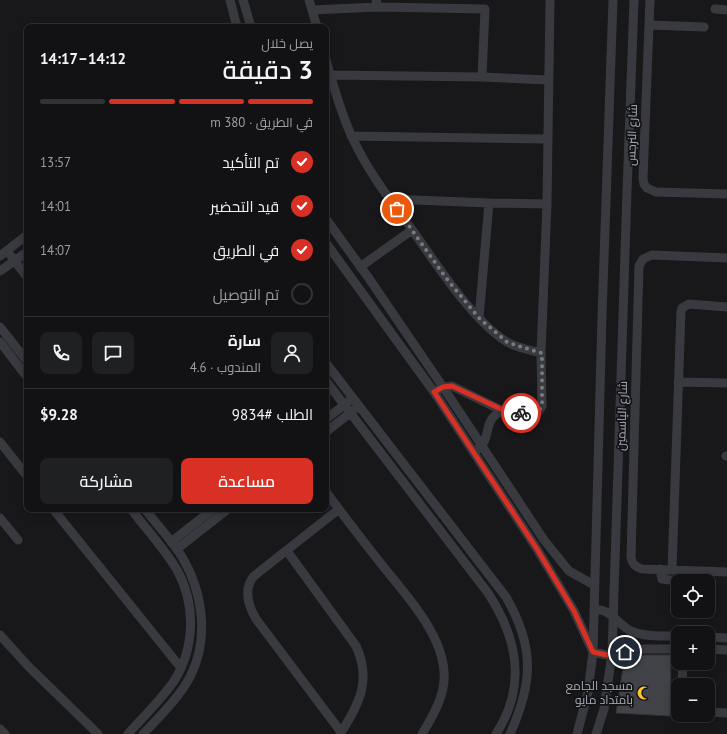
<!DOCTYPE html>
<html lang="ar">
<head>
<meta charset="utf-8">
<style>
	:root { --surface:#121214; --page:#1f2022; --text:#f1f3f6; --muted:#9c9ea0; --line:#313234; --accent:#d93025 }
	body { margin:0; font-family:"PT Sans",Cairo,sans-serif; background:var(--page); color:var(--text); direction:rtl; height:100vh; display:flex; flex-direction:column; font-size:15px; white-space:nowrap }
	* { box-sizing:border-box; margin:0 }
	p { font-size:13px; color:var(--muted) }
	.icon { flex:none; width:22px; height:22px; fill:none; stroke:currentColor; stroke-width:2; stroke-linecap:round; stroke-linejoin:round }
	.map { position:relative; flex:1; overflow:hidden; direction:ltr }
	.panel { position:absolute; left:24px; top:24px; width:305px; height:488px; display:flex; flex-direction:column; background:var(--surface); border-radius:8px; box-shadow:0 2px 10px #0003,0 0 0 1px var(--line); direction:rtl }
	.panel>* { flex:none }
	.controls { position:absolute; left:671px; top:574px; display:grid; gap:8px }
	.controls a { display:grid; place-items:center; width:44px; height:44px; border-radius:8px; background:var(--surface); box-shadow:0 2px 10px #0003,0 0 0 1px var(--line); font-size:20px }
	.pin { position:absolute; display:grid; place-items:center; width:34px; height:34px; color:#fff; margin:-17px; border:2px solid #fff; border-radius:50%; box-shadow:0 1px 4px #0007 }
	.courier { position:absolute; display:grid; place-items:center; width:40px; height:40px; margin:-20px; border:3px solid #d93025; border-radius:50%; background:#fff; color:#222; box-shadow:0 1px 5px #0007 }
	.summary em { font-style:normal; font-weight:600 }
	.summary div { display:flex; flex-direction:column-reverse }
	.summary { display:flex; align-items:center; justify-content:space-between; height:68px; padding:0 16px }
	h1 { font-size:26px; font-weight:600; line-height:30px }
	.bar { display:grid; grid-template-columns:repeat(4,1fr); gap:6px 4px; align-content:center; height:48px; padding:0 16px }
	.bar i { height:5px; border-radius:3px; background:var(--line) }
	.bar .selected { background:var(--accent) }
	.bar p { grid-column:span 4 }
	.line { display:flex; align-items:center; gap:10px; padding:0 16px; border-top:1px solid var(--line) }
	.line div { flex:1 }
	.round { display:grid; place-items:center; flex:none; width:42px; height:42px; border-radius:8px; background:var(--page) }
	ol { padding:0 16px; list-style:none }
	li { display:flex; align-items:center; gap:12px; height:44px }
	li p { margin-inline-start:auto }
	li .icon { padding:4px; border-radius:50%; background:var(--accent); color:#fff; stroke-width:4 }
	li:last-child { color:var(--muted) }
	li i { width:22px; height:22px; border:2px solid var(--line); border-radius:50% }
	.button { display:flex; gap:8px; margin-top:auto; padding:8px 16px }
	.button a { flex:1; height:46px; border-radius:8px; background:var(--accent); color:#fff; font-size:16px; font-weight:600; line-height:46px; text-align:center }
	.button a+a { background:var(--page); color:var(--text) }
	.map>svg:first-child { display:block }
	.building { fill:#424348; stroke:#323237 }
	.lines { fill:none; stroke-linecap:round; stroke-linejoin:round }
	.minor { stroke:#393a40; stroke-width:9 }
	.done { stroke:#767a84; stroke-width:4; stroke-dasharray:0 7.2 }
	.route { stroke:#d93025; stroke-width:5 }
	.labels { text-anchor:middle; stroke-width:3.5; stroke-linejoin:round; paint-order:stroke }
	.street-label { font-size:12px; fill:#a9aebc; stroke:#131316 }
	.poi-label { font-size:12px; fill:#a9aebc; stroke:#131316; text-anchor:end }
</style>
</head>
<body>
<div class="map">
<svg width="727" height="734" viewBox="0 0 727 734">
	<rect width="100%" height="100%" fill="#18181b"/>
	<path class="building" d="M644,655H671L670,716L616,713L623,668L635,657Z"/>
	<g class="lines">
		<path class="minor" d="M230,0L237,27
			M243,0L251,27
			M309,0L317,27
			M650,0L643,178L644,184L647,188L656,192L727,194
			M378,7L485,9L482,77
			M715,9L727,10
			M312,10L378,7L376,0
			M650,25L704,27
			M326,60C333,85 341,113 352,137C368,172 391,201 413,231C437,265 472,320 507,342C517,348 530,350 541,353
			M330,75L482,77L548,80
			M351,136L547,139
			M389,199L489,203L479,318
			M489,203L547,204
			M326,219L368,277L443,387L544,540L569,571L594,585
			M326,243L434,392L537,549L574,611L593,652L607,655L644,649H678
			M0,256L27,235
			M11,256L27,277
			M727,258L652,255L643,259L639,266L631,557C632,564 635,567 642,569L727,572
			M360,267L412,230
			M0,271L27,252
			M0,327L27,361
			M0,342L27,377
			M326,363L506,597C535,647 533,683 510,734
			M326,381L488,593C518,639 527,686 496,734
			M678,382L727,383
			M434,392L443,387L452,386L503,411L534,414L539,411L542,406L541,353L547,204L550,0
			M326,419L349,401
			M326,432L355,409
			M0,442L27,476
			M478,449C493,438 481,419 503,411
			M726,456H727
			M326,492C344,516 363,541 382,565C405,594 442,633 444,672C446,694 433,716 422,734
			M53,509L181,668
			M339,509L254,576C243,589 248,605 256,619L341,732
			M0,518L18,540
			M171,542L213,509
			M177,549L228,509
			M287,551L356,646C372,680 359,705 340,734
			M660,569L662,579L678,581
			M672,570L681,311L682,308L689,304L727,307
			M699,581L701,578V571
			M594,610C611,608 617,624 631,631C645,637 663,636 678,636
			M0,635L29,667L98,734
			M708,637L727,638
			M708,649L727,650
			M682,685L683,663
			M708,712L727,713
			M0,729L5,734
			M128,734C143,717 161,700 174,681C195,648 196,604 177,570C164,548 146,529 131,509
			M143,734C160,716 180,697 191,675C209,638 203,592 182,557C172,540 157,525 145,509
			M577,734L588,692L593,652L602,316L613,0
			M596,734L604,709L612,654L627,192L634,0"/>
	</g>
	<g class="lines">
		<path class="done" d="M397,209L446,278L479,318L507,342L518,346L542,353V406C537,416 530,414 521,413"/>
		<path class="route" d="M521,413L503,410L452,386L443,387L434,392L537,549L574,611L593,652L607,655L625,652"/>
	</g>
	<defs>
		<g id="mosque-bare" transform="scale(1.08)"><path d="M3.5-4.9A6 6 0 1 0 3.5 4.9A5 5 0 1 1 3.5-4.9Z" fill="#ffc42c" stroke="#131316" stroke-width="2.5" paint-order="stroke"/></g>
	</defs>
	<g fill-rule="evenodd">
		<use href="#mosque-bare" x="644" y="693"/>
	</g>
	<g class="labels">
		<g class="street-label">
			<text transform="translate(632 135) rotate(-88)" y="4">شارع النرجس</text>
			<text transform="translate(622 416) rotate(-88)" y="4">شارع الياسمين</text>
		</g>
		<g class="poi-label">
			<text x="633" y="690">مسجد الجامع<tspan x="633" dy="14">بامتداد مايو</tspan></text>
		</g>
	</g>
</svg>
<div class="controls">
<a><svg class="icon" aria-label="locate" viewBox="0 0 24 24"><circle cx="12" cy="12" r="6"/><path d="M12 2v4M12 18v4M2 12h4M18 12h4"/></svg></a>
<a>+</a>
<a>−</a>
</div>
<div class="pin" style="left:397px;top:209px;background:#ea580c"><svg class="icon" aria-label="bag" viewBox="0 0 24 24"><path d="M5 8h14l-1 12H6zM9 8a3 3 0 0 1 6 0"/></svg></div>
<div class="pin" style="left:625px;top:652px;background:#1f2937"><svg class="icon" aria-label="home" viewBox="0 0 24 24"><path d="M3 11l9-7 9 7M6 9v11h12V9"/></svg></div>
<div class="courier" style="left:521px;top:413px"><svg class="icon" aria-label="bike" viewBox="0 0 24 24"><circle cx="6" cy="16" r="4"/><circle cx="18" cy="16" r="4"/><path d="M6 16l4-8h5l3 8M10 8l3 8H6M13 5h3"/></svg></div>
<section class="panel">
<div class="summary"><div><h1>3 دقيقة</h1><p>يصل خلال</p></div><em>14:12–14:17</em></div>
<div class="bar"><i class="selected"></i><i class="selected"></i><i class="selected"></i><i></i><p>في الطريق · 380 m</p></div>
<ol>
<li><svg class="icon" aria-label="check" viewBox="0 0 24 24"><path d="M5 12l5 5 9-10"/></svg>تم التأكيد<p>13:57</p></li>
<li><svg class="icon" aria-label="check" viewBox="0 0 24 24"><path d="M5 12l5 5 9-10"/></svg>قيد التحضير<p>14:01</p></li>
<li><svg class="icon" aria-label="check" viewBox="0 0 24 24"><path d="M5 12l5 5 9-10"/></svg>في الطريق<p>14:07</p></li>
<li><i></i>تم التوصيل</li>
</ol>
<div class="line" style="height:72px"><a class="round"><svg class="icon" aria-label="person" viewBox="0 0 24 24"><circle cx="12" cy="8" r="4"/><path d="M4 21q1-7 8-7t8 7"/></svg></a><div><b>سارة</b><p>المندوب · 4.6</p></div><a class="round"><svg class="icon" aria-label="chat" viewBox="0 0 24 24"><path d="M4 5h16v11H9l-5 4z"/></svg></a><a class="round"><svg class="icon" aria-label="phone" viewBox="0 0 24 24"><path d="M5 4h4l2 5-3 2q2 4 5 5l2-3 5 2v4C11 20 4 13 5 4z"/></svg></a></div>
<div class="line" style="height:52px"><div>الطلب #9834</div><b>$9.28</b></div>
<div class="button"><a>مساعدة</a><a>مشاركة</a></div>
</section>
</div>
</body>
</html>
